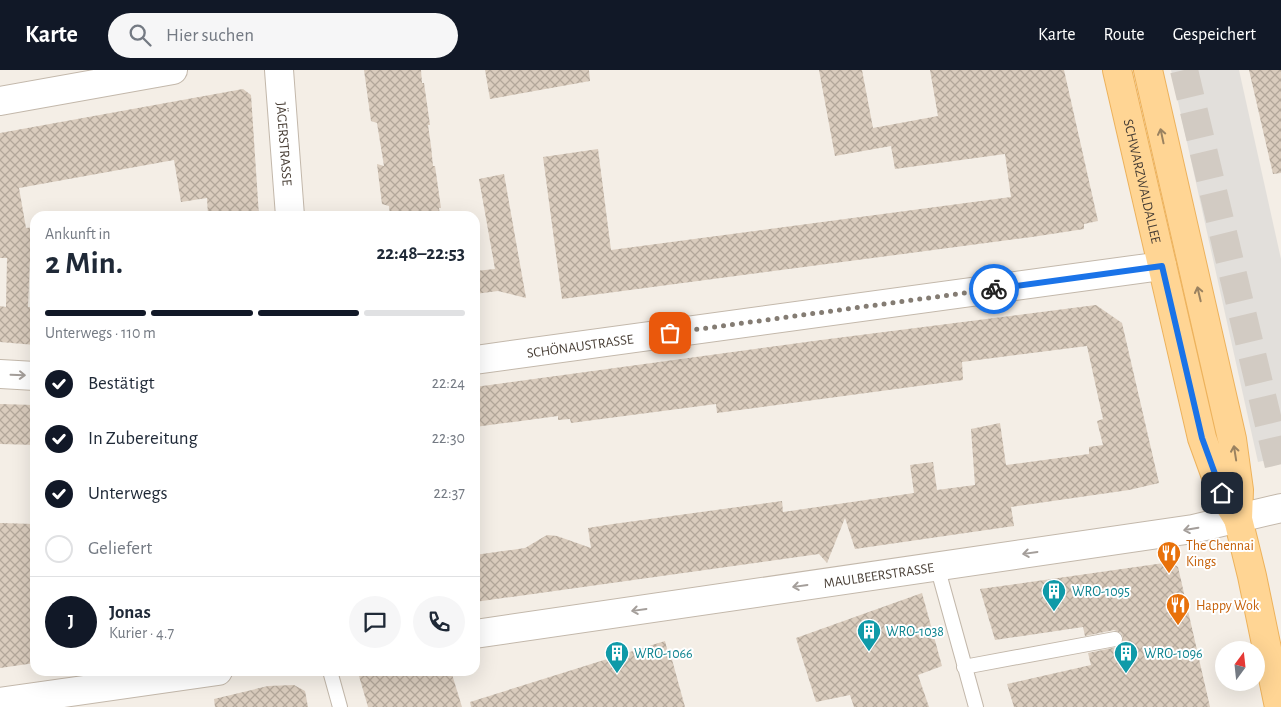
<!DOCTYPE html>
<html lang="de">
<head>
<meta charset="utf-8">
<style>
	:root { --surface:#fff; --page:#f6f6f7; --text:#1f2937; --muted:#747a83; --line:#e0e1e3; --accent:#111827 }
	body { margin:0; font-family:"Alegreya Sans",sans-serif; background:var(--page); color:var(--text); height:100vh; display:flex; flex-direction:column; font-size:19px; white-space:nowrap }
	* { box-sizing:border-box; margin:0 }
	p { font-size:16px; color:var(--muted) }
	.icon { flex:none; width:28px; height:28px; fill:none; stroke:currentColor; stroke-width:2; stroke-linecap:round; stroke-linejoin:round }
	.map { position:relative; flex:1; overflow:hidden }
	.side { position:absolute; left:30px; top:141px; width:450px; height:465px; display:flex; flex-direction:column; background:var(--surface); border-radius:15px; box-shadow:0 5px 20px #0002 }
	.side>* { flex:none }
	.needle { width:32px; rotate:15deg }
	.buttons { position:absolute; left:1215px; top:571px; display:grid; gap:10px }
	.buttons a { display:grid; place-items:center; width:50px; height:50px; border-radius:50%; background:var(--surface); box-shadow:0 5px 20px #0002; font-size:25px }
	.pin { position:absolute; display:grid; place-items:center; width:42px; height:42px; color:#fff; margin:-21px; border-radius:10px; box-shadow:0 2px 8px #0006 }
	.courier { position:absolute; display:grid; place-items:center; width:50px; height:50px; margin:-25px; border:4px solid #1a73e8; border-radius:50%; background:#fff; color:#222; box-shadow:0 1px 6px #0007 }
	.overview em { font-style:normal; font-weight:700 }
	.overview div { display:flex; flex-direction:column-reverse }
	.overview { display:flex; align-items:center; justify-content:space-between; height:85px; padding:0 15px }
	h1 { font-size:32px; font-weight:700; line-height:38px }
	.bar { display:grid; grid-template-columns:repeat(4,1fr); gap:8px 5px; align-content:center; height:60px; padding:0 15px }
	.bar i { height:6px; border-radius:4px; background:var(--line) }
	.bar .on { background:var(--accent) }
	.bar p { grid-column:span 4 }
	.line { display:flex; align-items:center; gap:12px; padding:0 15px; border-top:1px solid var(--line) }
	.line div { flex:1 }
	.round { display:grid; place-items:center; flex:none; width:52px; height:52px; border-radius:26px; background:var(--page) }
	ol { padding:0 15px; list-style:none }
	li { display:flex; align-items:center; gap:15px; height:55px }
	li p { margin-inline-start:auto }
	li .icon { padding:5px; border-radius:50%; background:var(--accent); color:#fff; stroke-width:4 }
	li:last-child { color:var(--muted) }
	li i { width:28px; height:28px; border:2px solid var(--line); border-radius:50% }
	header { display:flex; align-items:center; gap:30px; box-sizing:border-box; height:70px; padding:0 25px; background:var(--accent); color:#fff }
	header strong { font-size:24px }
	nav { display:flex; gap:28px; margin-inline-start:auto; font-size:18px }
	.search { width:350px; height:45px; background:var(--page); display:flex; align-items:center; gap:12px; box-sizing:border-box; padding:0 18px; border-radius:28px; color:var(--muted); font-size:19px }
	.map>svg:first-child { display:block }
	.parking { fill:#e2dfdb }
	.building { fill:url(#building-cross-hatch) }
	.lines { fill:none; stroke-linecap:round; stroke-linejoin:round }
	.motorway-tunnel { stroke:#d2cbc3; stroke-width:28; stroke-dasharray:28 14; stroke-linecap:butt }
	.service-casing { stroke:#c3b8ab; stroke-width:16 }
	.minor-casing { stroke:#c3b8ab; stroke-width:30 }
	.tertiary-casing { stroke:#c3b8ab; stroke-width:30 }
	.primary-casing { stroke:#edb25c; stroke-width:30 }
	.service { stroke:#fff; stroke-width:14 }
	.minor { stroke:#fff; stroke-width:28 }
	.tertiary { stroke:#fff; stroke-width:28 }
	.primary { stroke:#ffd594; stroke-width:28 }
	.oneway { stroke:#9a8260 }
	.oneway2 { stroke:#a49e9a }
	.done { stroke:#847c73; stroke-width:5; stroke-dasharray:0 9 }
	.route { stroke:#1a73e8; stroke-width:6 }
	.labels { text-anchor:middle; stroke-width:4; stroke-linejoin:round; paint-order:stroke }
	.street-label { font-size:14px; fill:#483e35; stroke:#fff }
	.food-label { font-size:14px; fill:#c56008; stroke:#fff; text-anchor:start }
	.culture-label { font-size:14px; fill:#0d838f; stroke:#fff; text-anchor:start }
</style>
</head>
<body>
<header>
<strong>Karte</strong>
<div class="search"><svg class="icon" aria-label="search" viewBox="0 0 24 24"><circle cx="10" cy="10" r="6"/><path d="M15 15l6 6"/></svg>Hier suchen</div>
<nav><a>Karte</a><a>Route</a><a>Gespeichert</a></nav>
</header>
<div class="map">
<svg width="1281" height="637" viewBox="0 0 1281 637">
	<defs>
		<pattern id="building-cross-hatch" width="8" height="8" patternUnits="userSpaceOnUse" patternTransform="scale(1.25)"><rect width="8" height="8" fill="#daccbd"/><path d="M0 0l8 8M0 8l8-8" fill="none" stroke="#b3a79a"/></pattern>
	</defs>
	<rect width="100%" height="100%" fill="#f4eee6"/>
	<path class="parking" d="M1171,0H1239L1281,189V387L1258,392Z"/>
	<path class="building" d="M364,0H421L422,13H424L430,55H428L431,76L433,96H435L441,138H439L440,146H390L389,136L382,134L377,94L384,96L377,53L371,51Z
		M485,0H589L590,11L490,29Z
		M819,0H862L873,58L938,46L930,0H1064L1098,151L1084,154V159L1032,167L562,229L543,87L598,79L611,180L1011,127L1005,84L895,99L891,76L835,86Z
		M1249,0H1281V103L1273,104Z
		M243,19L251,25L259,146H208L207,128L181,132L174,90L19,118L26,158L35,157V189H30L28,237H35V275L0,272V236L6,237L7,188H0V63Z
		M504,104L507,121L526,228L498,221L475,224V201L495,199L479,109Z
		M1096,235L1122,253L1159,413L1129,420L1011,437L1014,456L855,479L845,448L827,493L819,484L475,532V485L525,478L547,465L557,466L591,478L588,458L613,454L782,431L783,442L914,423L910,395L933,392L937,420L975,415L971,359L1000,353L1006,395L1089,384V377L1103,375L1097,351L1103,349L1087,276L962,292L963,310L717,343L716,334L571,353L570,349L558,350V346L475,357V317L821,270Z
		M0,334L35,335V375L0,374Z
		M0,453L35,454V593L0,598Z
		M1171,492L1178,497L1210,637H1014L1007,614L1091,595L1088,583L1117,577L1123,572V567L1121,563L1114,560L1085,566L1083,557L995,570L980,519Z
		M922,523L942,596L918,605L929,637H854L850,625L816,632L796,568Z
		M665,571L669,587L671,586L685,637H471L470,632Z
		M393,601H451L462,637H368L359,606Z
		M294,615L305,621L308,637H215L214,629L268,616Z"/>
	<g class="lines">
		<path class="motorway-tunnel" d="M1184,0L1281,405"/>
		<g class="service-casing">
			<path id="service" d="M937,496L976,637
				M964,597L1115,569
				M330,601L340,637"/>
		</g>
		<g class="minor-casing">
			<g id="minor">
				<path id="s1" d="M279,0L290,146"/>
				<path d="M0,31L173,0"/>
				<path id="s2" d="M475,564L1193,459L1281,438"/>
				<path d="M0,632L218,601"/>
			</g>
		</g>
		<g class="tertiary-casing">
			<g id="tertiary">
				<path id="s3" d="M475,290L1162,196"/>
				<path d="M0,304L35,306"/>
			</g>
		</g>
		<g class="primary-casing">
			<g id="primary">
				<path id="s4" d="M1117,0L1202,368L1222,423L1238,449"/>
				<path d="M1148,0L1232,369L1239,420L1238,449L1252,506L1279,637"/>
			</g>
		</g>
		<use href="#service" class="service"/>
		<use href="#minor" class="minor"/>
		<use href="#tertiary" class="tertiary"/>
		<use href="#primary" class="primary"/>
	</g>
	<defs><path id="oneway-shaft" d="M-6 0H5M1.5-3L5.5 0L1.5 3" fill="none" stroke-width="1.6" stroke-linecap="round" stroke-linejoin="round" transform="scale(1.25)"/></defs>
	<g class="oneway">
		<use href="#oneway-shaft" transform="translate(1162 66) rotate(-102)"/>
		<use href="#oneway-shaft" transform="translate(1199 224) rotate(-103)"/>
		<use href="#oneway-shaft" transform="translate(1235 383) rotate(-99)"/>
	</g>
	<g class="oneway2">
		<use href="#oneway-shaft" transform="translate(18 305) rotate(2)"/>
		<use href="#oneway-shaft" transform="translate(1191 459) rotate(170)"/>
		<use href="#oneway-shaft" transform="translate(1030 483) rotate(172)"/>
		<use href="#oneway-shaft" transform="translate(800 516) rotate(172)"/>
		<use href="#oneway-shaft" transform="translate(639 540) rotate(172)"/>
	</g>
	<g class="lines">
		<path class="done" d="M670,263L994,219"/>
		<path class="route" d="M994,219L1162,196L1202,368L1222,423"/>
	</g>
	<defs>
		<g id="restaurant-pin" transform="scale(1.25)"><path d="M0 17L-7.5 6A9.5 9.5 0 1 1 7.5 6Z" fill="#e8710a" stroke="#fff"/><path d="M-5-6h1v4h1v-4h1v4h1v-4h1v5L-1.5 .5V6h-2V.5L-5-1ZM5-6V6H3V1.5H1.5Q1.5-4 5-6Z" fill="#fff"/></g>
		<g id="building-pin" transform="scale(1.25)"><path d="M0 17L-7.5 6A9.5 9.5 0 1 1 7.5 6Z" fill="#0f9aa8" stroke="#fff"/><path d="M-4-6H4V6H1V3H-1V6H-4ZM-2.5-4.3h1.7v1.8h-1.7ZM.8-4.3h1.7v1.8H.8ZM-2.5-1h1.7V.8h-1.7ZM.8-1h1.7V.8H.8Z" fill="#fff"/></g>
	</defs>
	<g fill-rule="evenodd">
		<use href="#restaurant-pin" x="1169" y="483"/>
		<use href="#building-pin" x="1054" y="521"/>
		<use href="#restaurant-pin" x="1178" y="535"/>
		<use href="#building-pin" x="869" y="561"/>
		<use href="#building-pin" x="617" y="583"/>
		<use href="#building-pin" x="1126" y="583"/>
	</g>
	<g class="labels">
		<g class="street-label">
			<text dy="5" stroke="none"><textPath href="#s1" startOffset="74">JÄGERSTRASSE</textPath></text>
			<text dy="5" stroke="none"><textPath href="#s4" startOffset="114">SCHWARZWALDALLEE</textPath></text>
			<text dy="5" stroke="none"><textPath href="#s3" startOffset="106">SCHÖNAUSTRASSE</textPath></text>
			<text dy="5" stroke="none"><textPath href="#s2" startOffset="408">MAULBEERSTRASSE</textPath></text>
		</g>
		<g class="food-label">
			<text x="1186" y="480">The Chennai<tspan x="1186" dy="16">Kings</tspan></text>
			<text x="1196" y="540">Happy Wok</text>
		</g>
		<g class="culture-label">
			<text x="1072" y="526">WRO-1095</text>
			<text x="886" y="566">WRO-1038</text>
			<text x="634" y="588">WRO-1066</text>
			<text x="1144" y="588">WRO-1096</text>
		</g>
	</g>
</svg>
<div class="buttons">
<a><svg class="needle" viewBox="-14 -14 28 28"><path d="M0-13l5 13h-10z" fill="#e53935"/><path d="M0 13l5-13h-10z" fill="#747a83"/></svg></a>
</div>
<div class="pin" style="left:670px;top:263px;background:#ea580c"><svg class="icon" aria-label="bag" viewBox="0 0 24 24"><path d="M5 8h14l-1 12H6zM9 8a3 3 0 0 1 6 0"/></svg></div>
<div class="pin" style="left:1222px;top:423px;background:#1f2937"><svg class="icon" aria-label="home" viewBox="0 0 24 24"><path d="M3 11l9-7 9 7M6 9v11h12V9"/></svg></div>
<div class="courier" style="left:994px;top:219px"><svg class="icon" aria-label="bike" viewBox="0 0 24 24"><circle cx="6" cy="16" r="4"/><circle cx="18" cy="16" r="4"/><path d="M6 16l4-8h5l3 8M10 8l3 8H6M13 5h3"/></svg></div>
<section class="side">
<div class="overview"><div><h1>2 Min.</h1><p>Ankunft in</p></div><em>22:48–22:53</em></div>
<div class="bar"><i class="on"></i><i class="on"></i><i class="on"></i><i></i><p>Unterwegs · 110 m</p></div>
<ol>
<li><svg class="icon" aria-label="check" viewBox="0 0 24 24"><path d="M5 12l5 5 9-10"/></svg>Bestätigt<p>22:24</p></li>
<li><svg class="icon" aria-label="check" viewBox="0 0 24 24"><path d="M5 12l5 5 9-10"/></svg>In Zubereitung<p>22:30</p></li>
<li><svg class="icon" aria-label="check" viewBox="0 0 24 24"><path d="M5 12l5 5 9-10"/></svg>Unterwegs<p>22:37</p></li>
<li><i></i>Geliefert</li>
</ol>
<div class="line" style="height:90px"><b class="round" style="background:var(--accent);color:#fff">J</b><div><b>Jonas</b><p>Kurier · 4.7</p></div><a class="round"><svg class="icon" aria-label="chat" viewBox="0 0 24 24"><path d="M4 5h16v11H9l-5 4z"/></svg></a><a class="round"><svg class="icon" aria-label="phone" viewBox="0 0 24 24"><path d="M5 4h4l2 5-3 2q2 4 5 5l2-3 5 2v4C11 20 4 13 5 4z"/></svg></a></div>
</section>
</div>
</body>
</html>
